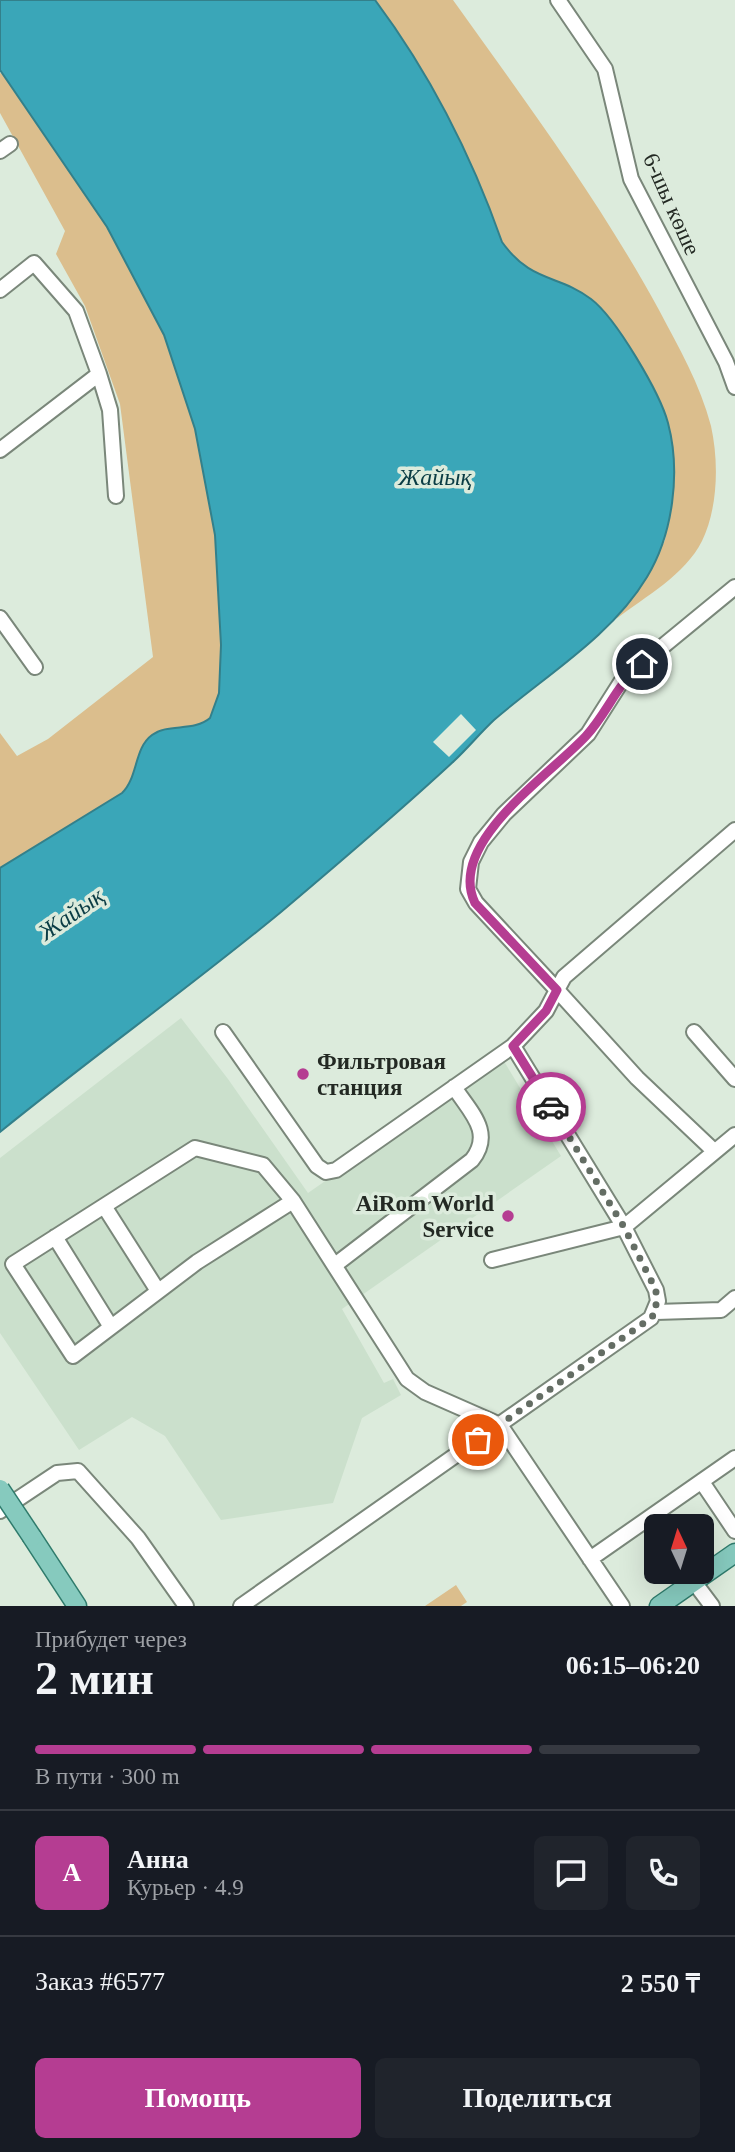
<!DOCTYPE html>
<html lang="ru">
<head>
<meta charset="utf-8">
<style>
	:root { --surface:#171b24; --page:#20242c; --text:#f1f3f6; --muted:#9ea1a6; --line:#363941; --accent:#b53d92 }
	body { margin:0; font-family:Georgia,serif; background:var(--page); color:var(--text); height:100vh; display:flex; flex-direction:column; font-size:26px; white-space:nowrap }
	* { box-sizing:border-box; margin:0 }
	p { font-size:23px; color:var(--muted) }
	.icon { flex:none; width:38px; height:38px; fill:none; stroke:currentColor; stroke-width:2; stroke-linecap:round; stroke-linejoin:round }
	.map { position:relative; height:1606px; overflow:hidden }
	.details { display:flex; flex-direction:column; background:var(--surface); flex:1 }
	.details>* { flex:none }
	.needle { width:46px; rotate:356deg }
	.buttons { position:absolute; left:644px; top:1514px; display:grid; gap:14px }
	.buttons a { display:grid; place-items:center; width:70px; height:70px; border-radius:10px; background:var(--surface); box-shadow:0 7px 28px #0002; font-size:35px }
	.pin { position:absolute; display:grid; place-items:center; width:60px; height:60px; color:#fff; margin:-30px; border:4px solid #fff; border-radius:50%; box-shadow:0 2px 7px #0007 }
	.courier { position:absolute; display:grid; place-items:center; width:70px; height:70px; margin:-35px; border:5px solid #b53d92; border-radius:50%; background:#fff; color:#222; box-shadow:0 2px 9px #0007 }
	.headline em { font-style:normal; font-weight:800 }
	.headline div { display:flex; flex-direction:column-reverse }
	.headline { display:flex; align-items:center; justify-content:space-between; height:119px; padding:0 35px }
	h1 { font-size:46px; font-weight:800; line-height:52px }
	.bar { display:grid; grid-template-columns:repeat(4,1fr); gap:10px 7px; align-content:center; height:84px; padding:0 35px }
	.bar i { height:9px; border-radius:5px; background:var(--line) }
	.bar .selected { background:var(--accent) }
	.bar p { grid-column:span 4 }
	.line { display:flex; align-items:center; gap:18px; padding:0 35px; border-top:2px solid var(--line) }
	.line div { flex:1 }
	.round { display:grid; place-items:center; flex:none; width:74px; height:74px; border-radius:10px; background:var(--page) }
	.button { display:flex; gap:14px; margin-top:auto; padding:14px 35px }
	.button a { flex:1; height:80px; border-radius:10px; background:var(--accent); color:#fff; font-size:28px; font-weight:800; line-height:80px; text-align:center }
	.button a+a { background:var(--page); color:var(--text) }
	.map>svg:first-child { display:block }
	.built { fill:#cbe0cc }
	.green { fill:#dbbe8d }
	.water { fill:#3aa6b8; stroke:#33808b; stroke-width:2 }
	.pier { fill:#dcebdc }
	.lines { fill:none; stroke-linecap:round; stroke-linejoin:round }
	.minor-casing { stroke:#7a877a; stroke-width:18 }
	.major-casing { stroke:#2f7b6c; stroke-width:21 }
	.minor { stroke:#fff; stroke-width:14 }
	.major { stroke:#86cabe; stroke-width:18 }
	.major-bridge-casing { stroke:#2f7b6c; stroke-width:21; stroke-linecap:butt }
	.major-bridge { stroke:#86cabe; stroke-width:18 }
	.done { stroke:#646d64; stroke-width:7; stroke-dasharray:0 12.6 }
	.route { stroke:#b53d92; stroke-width:9 }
	.poi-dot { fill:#b53d92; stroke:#dcebdc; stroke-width:2.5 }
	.labels { text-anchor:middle; stroke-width:7; stroke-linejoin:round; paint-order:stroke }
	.street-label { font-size:23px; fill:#232923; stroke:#dcebdc }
	.poi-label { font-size:23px; font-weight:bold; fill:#232923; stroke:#dcebdc; text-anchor:start }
	.water-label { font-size:24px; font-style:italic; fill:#0a3c44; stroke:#dcebdc }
</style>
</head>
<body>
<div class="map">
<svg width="735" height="1606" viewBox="0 0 735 1606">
	<rect width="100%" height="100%" fill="#dcebdc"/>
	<path class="built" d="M181,1018L228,1079L308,1193L502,1058L561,1156L342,1309L384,1383L393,1379L401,1395L362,1418L333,1503L221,1520L165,1436L132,1417L79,1450L0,1333V1158Z"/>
	<path class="green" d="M375,0H453C525,101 599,200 659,310C679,348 700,384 711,426C719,462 718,508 702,541C685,575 646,596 616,619L646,578L665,540L673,482L669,425L624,340L593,301L529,271L513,257L502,242C471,154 431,75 375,0Z
		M0,73L7,76C62,159 125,242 164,335C190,397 209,468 215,535C217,556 217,577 218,598C221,636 229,685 210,718C193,733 164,723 148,739C134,754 137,779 122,793L0,868V733L17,756L48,739L153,657L120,404L85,306L56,254L65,231L0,113Z
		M456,1585L467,1602L461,1606H425Z"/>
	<path class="water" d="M0,0H375C431,75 471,154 502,242C531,283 558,274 591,299C616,318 660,393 668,423C681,472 673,534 647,577C611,637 546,675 494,720C480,733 468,748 454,761C398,813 339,863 281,912C189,988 92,1057 0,1132V868L122,793C138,778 134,748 152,735C168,723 194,732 210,718L219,693L221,645L215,535L195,429L164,335L107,227L0,70Z"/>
	<path class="pier" d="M461,714L476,730L449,757L433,742Z"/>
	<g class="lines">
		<g class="minor-casing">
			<path id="minor" d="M558,0L605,69L631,179L726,362L735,387
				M0,151L10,144
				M0,290L34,263L76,311L99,374L110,410L116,496
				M0,450L99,374
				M0,618L35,667
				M223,1032L317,1166L326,1172L336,1170L513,1046L546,1011L557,990L476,903L468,889L471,862L481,842L504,814L588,734L623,679L735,587
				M694,1032L735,1079
				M713,1150L637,1078L557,990L564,977L735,830
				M293,1201L197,1262L73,1356L13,1264L195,1148L263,1165L293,1201L407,1379L425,1392L500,1425L622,1606
				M104,1206L158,1291
				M55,1237L111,1327
				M492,1260L624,1227L735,1135
				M335,1265L472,1160C494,1132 470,1112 454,1087
				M656,1312L721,1310L735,1298
				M702,1482L735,1531
				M0,1511L57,1473L78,1471L138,1538L186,1606
				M590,1559L735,1458
				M694,1582L712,1606
				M241,1606L651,1318L658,1301L656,1290L624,1227L513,1046"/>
		</g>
		<g class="major-casing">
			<path id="major" d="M32,1537L77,1606
				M659,1606L735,1553"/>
		</g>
		<use href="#minor" class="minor"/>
		<use href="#major" class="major"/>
		<g class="major-bridge-casing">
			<path id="major-bridge" d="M0,1489L32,1537"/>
		</g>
		<use href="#major-bridge" class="major-bridge"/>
	</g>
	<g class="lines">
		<path class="done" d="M478,1440L651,1318L656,1312V1290L624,1227L551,1107"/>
		<path class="route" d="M551,1107L513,1046L546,1011L557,990L475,903C446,843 550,775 586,736C608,712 616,685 642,664"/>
	</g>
	<g class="poi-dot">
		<circle cx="303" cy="1074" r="7"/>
		<circle cx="508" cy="1216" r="7"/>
	</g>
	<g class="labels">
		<g class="street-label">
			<text transform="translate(672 204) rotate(66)" y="8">6-шы көше</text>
		</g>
		<g class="poi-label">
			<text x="317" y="1069">Фильтровая<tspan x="317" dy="26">станция</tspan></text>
			<text x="494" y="1211" text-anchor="end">AiRom World<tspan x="494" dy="26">Service</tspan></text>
		</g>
		<g class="water-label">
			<text x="435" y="485">Жайық</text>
			<text transform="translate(71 914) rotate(-35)" y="8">Жайық</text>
		</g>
	</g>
</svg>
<div class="buttons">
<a><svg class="needle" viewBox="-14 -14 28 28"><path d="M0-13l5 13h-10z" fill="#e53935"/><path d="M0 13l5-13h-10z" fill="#9ea1a6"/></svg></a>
</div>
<div class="pin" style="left:478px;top:1440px;background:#ea580c"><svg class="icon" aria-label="bag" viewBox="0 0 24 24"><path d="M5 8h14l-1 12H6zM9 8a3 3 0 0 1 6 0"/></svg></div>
<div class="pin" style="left:642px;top:664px;background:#1f2937"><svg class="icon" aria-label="home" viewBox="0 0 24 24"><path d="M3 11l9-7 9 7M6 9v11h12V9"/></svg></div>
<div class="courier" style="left:551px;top:1107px"><svg class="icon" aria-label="car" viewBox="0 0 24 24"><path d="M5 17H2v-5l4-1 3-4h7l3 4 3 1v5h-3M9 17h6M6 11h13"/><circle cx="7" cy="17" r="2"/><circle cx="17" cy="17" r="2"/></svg></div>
</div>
<section class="details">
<div class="headline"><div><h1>2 мин</h1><p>Прибудет через</p></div><em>06:15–06:20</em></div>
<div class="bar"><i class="selected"></i><i class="selected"></i><i class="selected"></i><i></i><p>В пути · 300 m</p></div>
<div class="line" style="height:126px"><b class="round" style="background:var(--accent);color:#fff">А</b><div><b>Анна</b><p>Курьер · 4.9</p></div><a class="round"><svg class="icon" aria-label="chat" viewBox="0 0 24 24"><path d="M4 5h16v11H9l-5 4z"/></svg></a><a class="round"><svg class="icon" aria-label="phone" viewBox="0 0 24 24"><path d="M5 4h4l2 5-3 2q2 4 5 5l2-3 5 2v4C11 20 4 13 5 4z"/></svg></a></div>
<div class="line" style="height:91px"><div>Заказ #6577</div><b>2 550 ₸</b></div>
<div class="button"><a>Помощь</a><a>Поделиться</a></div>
</section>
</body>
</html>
